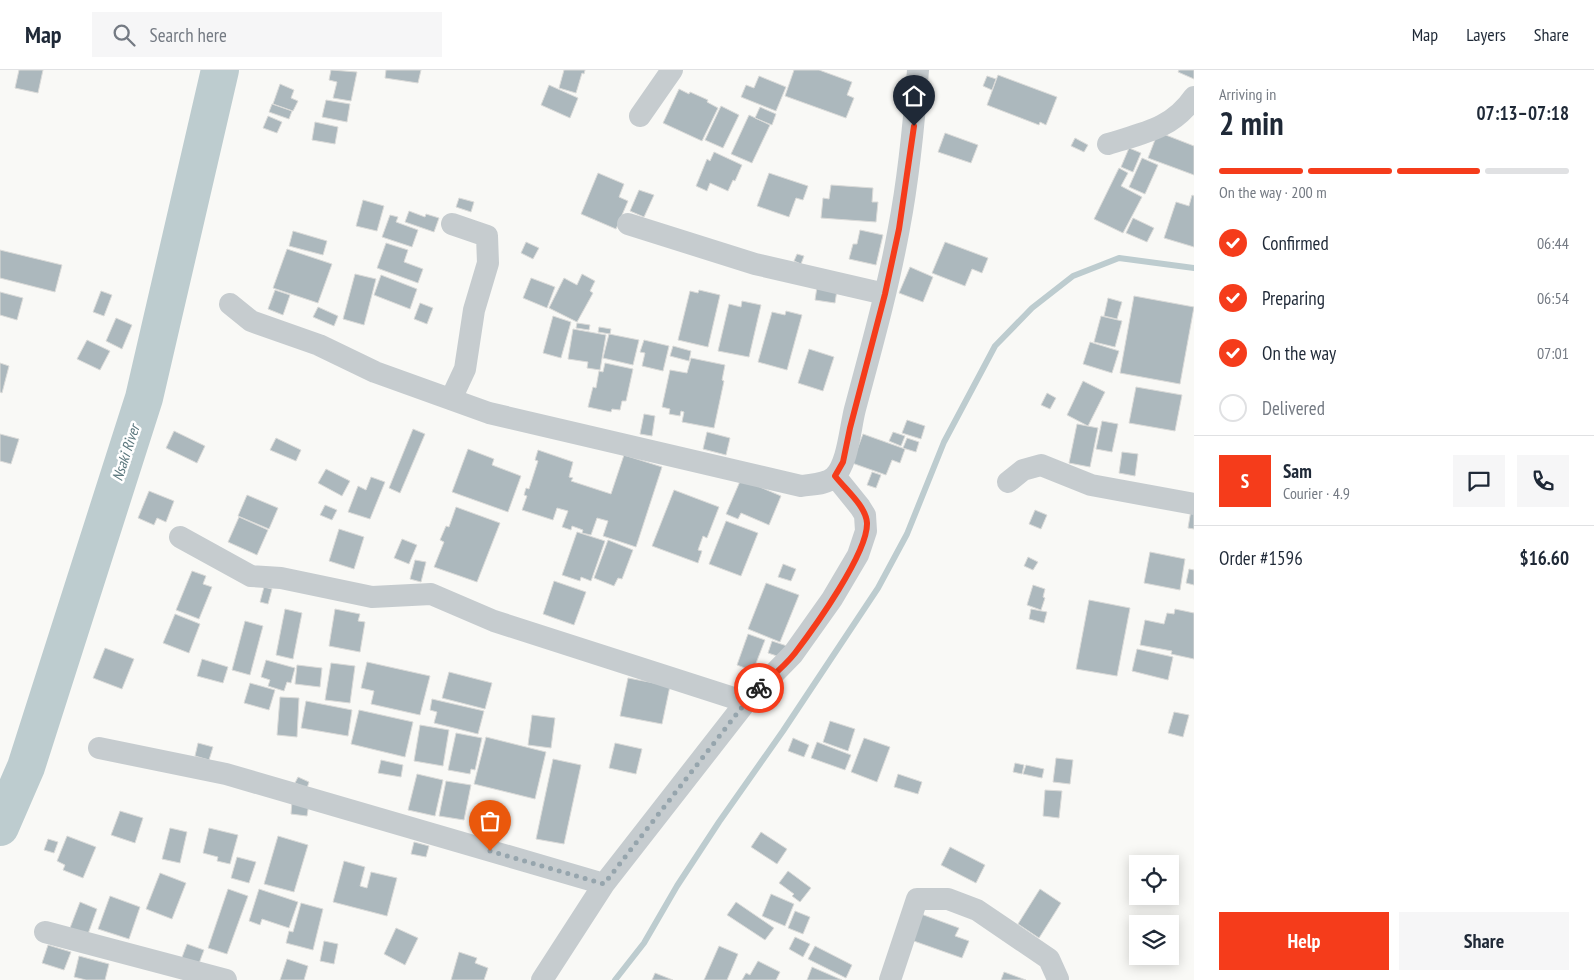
<!DOCTYPE html>
<html lang="en">
<head>
<meta charset="utf-8">
<style>
	:root { --surface:#fff; --page:#f6f6f7; --text:#1f2937; --muted:#747a83; --line:#e0e1e3; --accent:#f53c1b }
	body { margin:0; font-family:"PT Sans Narrow",sans-serif; background:var(--page); color:var(--text); height:100vh; display:flex; flex-direction:column; font-size:19px; white-space:nowrap }
	* { box-sizing:border-box; margin:0 }
	p { font-size:16px; color:var(--muted) }
	.icon { flex:none; width:28px; height:28px; fill:none; stroke:currentColor; stroke-width:2; stroke-linecap:round; stroke-linejoin:round }
	.map { position:relative; flex:1; overflow:hidden }
	.side { display:flex; flex-direction:column; background:var(--surface); width:400px }
	.side>* { flex:none }
	.fabs { position:absolute; left:1129px; top:785px; display:grid; gap:10px }
	.fabs a { display:grid; place-items:center; width:50px; height:50px; border-radius:0px; background:var(--surface); box-shadow:0 2px 12px #0003; font-size:25px }
	.pin { position:absolute; display:grid; place-items:center; width:42px; height:42px; color:#fff; margin:-51px -21px; border-radius:50% 50% 50% 0; rotate:-45deg; box-shadow:0 0 5px #0007 }
	.pin .icon { rotate:45deg }
	.courier { position:absolute; display:grid; place-items:center; width:50px; height:50px; margin:-25px; border:4px solid #f53c1b; border-radius:50%; background:#fff; color:#222; box-shadow:0 1px 6px #0007 }
	.summary em { font-style:normal; font-weight:600 }
	.summary div { display:flex; flex-direction:column-reverse }
	.summary { display:flex; align-items:center; justify-content:space-between; height:85px; padding:0 25px }
	h1 { font-size:32px; font-weight:600; line-height:38px }
	.bar { display:grid; grid-template-columns:repeat(4,1fr); gap:8px 5px; align-content:center; height:60px; padding:0 25px }
	.bar i { height:6px; border-radius:4px; background:var(--line) }
	.bar .active { background:var(--accent) }
	.bar p { grid-column:span 4 }
	.line { display:flex; align-items:center; gap:12px; padding:0 25px; border-top:1px solid var(--line) }
	.line div { flex:1 }
	.round { display:grid; place-items:center; flex:none; width:52px; height:52px; border-radius:0px; background:var(--page) }
	ol { padding:0 25px; list-style:none }
	li { display:flex; align-items:center; gap:15px; height:55px }
	li p { margin-inline-start:auto }
	li .icon { padding:5px; border-radius:50%; background:var(--accent); color:#fff; stroke-width:4 }
	li:last-child { color:var(--muted) }
	li i { width:28px; height:28px; border:2px solid var(--line); border-radius:50% }
	.button { display:flex; gap:10px; margin-top:auto; padding:10px 25px }
	.button a { flex:1; height:58px; border-radius:0px; background:var(--accent); color:#fff; font-size:20px; font-weight:600; line-height:58px; text-align:center }
	.button a+a { background:var(--page); color:var(--text) }
	header { display:flex; align-items:center; gap:30px; box-sizing:border-box; height:70px; padding:0 25px; background:var(--surface); border-bottom:1px solid var(--line) }
	header strong { font-size:24px }
	nav { display:flex; gap:28px; margin-inline-start:auto; font-size:18px }
	.search { width:350px; height:45px; background:var(--page); display:flex; align-items:center; gap:12px; box-sizing:border-box; padding:0 18px; border-radius:0px; color:var(--muted); font-size:19px }
	main { display:flex; flex:1; min-height:0 }
	.map>svg:first-child { display:block }
	.lines { fill:none; stroke-linecap:round; stroke-linejoin:round }
	.stream { stroke:#bdcccf; stroke-width:6 }
	.river { stroke:#bdcccf; stroke-width:38 }
	.building { fill:#acb8bd; stroke:#dbdbd9 }
	.street { stroke:#c6cccf; stroke-width:22 }
	.done { stroke:#96a5ad; stroke-width:5; stroke-dasharray:0 9 }
	.route { stroke:#f53c1b; stroke-width:6 }
	.labels { text-anchor:middle; stroke-width:5; stroke-linejoin:round; paint-order:stroke }
	.water-label { font-size:15px; font-style:italic; fill:#5c787e; stroke:#fff }
</style>
</head>
<body>
<header>
<strong>Map</strong>
<div class="search"><svg class="icon" aria-label="search" viewBox="0 0 24 24"><circle cx="10" cy="10" r="6"/><path d="M15 15l6 6"/></svg>Search here</div>
<nav><a>Map</a><a>Layers</a><a>Share</a></nav>
</header>
<main>
<div class="map">
<svg width="1194" height="910" viewBox="0 0 1194 910">
	<rect width="100%" height="100%" fill="#f9f9f6"/>
	<g class="lines">
		<path class="stream" d="M615,910L644,873L677,816L719,752L783,661L878,518L907,464L944,372L995,276L1032,238L1073,206L1119,188L1194,198"/>
		<path class="river" d="M0,757L26,697L144,328L220,0"/>
	</g>
	<path class="building" d="M19,0H43L38,23L15,18Z
		M331,0L357,2L351,31L333,28L337,12L329,10Z
		M386,0H421L418,13L385,8Z
		M564,0H585L584,4L582,3L576,23L559,18Z
		M794,0H819L852,12L847,25L854,28L846,48L785,26Z
		M1179,0H1194V9L1178,2Z
		M998,5L1057,27L1046,55L1040,52L1039,55L987,35Z
		M759,6L786,17L776,41L741,27L746,15L754,18Z
		M987,6L996,9L992,20L983,16Z
		M280,14L294,20L291,28L298,31L293,41L273,34Z
		M549,15L578,28L570,48L541,35Z
		M679,19L689,24L690,22L708,30L707,32L718,38L702,71L663,53Z
		M326,30L350,34L347,52L322,47Z
		M272,34L292,41L289,49L269,42Z
		M721,36L739,45L723,78L705,70Z
		M760,37L776,44L772,55L755,48Z
		M749,45L770,55L752,93L731,84Z
		M268,46L282,52L277,63L263,58Z
		M315,52L338,57L335,74L312,70Z
		M1158,62L1194,76V105L1148,88Z
		M945,63L978,75L971,93L938,82Z
		M1075,68L1088,75L1084,82L1071,76Z
		M1129,78L1141,83L1133,102L1121,97Z
		M714,82L742,95L735,111L733,110L728,121L710,113L707,121L696,116L707,89L710,91Z
		M1142,88L1158,95L1145,124L1129,117Z
		M1119,98L1128,103L1121,116L1142,127L1123,163L1094,149Z
		M598,103L624,114L619,127L628,131L616,159L581,144Z
		M769,103L808,116L803,130L796,128L789,147L757,136Z
		M831,115L873,118L872,132H878L876,152L821,148L823,128L829,129Z
		M639,120L654,125L644,147L630,141Z
		M1192,125L1194,126V177L1164,168L1176,132L1189,136Z
		M459,128L474,132L471,142L456,137Z
		M363,130L384,136L377,161L356,156Z
		M409,141L425,147L426,144L439,148L434,162L405,152Z
		M390,145L398,147L396,152L418,160L412,177L382,167Z
		M1133,148L1154,158L1147,172L1126,163Z
		M860,160L883,165L876,195L849,189L853,174H857Z
		M293,161L327,171L323,185L289,176Z
		M526,172L539,178L533,189L521,183Z
		M945,172L988,188L982,203L972,199L965,216L932,203Z
		M386,173L408,180L404,192L423,199L418,213L377,198Z
		M287,179L332,194L318,233L273,218Z
		M0,180L62,195L55,222L0,208Z
		M797,184L804,186L801,194L794,191Z
		M910,197L933,207L923,232L899,223Z
		M355,204L376,209L364,255L343,249Z
		M582,204L595,211L590,221L593,223L577,252L549,238L564,208L577,215Z
		M381,205L417,219L410,239L374,225Z
		M531,208L555,217L547,238L523,228Z
		M817,217L837,220L835,233L815,230Z
		M275,220L290,225L283,245L268,239Z
		M699,220L720,225L708,277L678,270L690,221L698,223Z
		M101,221L112,225L104,246L93,242Z
		M0,222L23,228L17,250L0,245Z
		M1134,226L1194,237L1180,314L1120,303Z
		M1108,228L1122,232L1117,249L1104,246Z
		M742,231L761,235L749,287L718,281L729,234L741,237Z
		M420,233L433,238L427,254L414,249Z
		M318,237L338,246L334,256L313,247Z
		M786,241L802,245L787,300L758,292L772,242L785,245Z
		M553,246L571,252L561,288L543,283Z
		M1101,246L1122,251L1115,277L1094,272Z
		M116,248L132,255L122,279L106,271Z
		M577,253L590,255L589,260L576,258Z
		M599,257L611,259L610,264L598,262Z
		M573,259L606,265L600,300L587,298L588,292L568,289Z
		M609,264L639,270L633,295L603,288Z
		M87,270L110,281L100,300L77,289Z
		M644,270L669,276L663,301L642,296L645,283L640,282Z
		M1090,272L1119,281L1112,303L1083,294Z
		M673,276L691,281L689,291L670,286Z
		M809,279L834,287L823,321L798,313Z
		M691,288L725,295L722,310L724,311L714,358L682,352L684,342L681,341L680,346L669,344L670,339L662,337L670,300L687,303Z
		M0,293L9,296L2,323L0,322Z
		M605,293L633,299L626,331H622L620,340L612,339L611,342L588,337L593,317L596,318L599,301L603,302Z
		M1083,311L1105,322L1088,356L1067,345Z
		M1136,317L1182,325L1175,361L1129,353Z
		M1047,323L1056,328L1050,339L1041,335Z
		M644,344L655,346L652,366L640,364Z
		M907,350L925,356L921,369L902,363Z
		M1102,351L1118,354L1112,382L1096,379Z
		M1077,354L1098,358L1090,397L1069,393Z
		M413,359L425,364L400,423L389,418Z
		M174,361L205,376L197,393L166,378Z
		M707,362L730,368L726,385L703,379Z
		M893,362L905,366L901,376L889,371Z
		M0,364L19,369L11,394L0,391Z
		M863,364L905,379L900,393L892,390L886,405L852,393Z
		M276,368L301,380L296,391L270,380Z
		M907,368L919,372L916,382L903,378Z
		M468,379L494,389L492,395L521,406L508,442L452,422Z
		M538,380L573,392L569,407L573,408L571,411L611,424L624,385L662,397L636,477L603,466L608,451L597,448L591,465L582,463L583,460L572,456L571,460L562,457L568,441L557,438L553,450L522,440L527,426L524,425L526,418L529,419L538,391L535,390Z
		M1122,382L1138,384L1135,406L1119,403Z
		M326,399L350,411L342,426L318,413Z
		M872,402L881,405L876,418L867,415Z
		M371,407L385,412L370,449L348,442L358,416L366,420Z
		M741,409L781,426L769,455L741,443L738,449L726,444Z
		M674,420L719,437L707,468L703,466L698,480L702,481L698,493L652,476Z
		M149,421L174,431L166,452L157,448L154,455L138,448Z
		M247,425L278,438L269,459L238,446Z
		M325,435L337,440L332,450L320,445Z
		M456,437L500,453L477,512L434,497L444,472L440,470L446,456L449,457Z
		M1035,440L1047,445L1041,459L1029,454Z
		M1191,440L1194,441V459L1188,458Z
		M239,447L268,460L257,485L228,472Z
		M726,451L758,463L741,506L709,494Z
		M339,459L364,467L354,499L329,491Z
		M577,462L605,471L591,511L581,507L580,511L562,505Z
		M402,469L417,475L409,494L394,488Z
		M608,470L633,480L622,509L618,508L614,516L594,508Z
		M1150,482L1185,489L1180,520L1144,513Z
		M1028,487L1038,492L1033,500L1024,496Z
		M415,490L426,492L421,512L410,509Z
		M783,494L796,499L791,511L778,507Z
		M1189,499L1194,500V515L1186,513Z
		M192,501L206,506L203,514L212,517L199,549L176,540Z
		M554,511L586,522L574,555L543,544Z
		M766,513L799,525L780,572L748,559Z
		M1033,515L1045,519L1043,527L1045,528L1041,540L1027,535Z
		M264,517L272,519L268,534L260,532Z
		M1089,530L1130,538L1117,606L1076,599Z
		M285,539L302,543L293,589L276,585Z
		M335,539L360,544L358,551L365,552L360,582L329,576Z
		M1031,539L1047,542L1044,553L1029,549Z
		M1175,539L1194,543V589L1171,584L1172,581L1140,575L1145,550L1164,554L1167,543L1174,544Z
		M175,544L200,554L189,583L163,573Z
		M245,551L263,556L250,605L232,600Z
		M748,564L765,570L753,601L737,595Z
		M772,571L790,577L786,589L768,583Z
		M105,578L134,589L122,619L93,608Z
		M1137,579L1173,587L1168,610L1132,601Z
		M202,589L228,597L223,613L197,606Z
		M266,590L295,598L291,613L287,612L284,621L268,616L270,610L261,607Z
		M367,592L430,606L420,645L371,634L374,621L361,618Z
		M331,593L355,596L350,633L325,630Z
		M297,595L322,598L320,617L295,614Z
		M449,602L492,613L485,639L442,628Z
		M628,608L670,616L662,654L620,646Z
		M250,613L275,620L269,640L244,633Z
		M280,627L299,628L297,667L277,665Z
		M432,629L484,641L478,664L434,653L437,642L430,640Z
		M306,631L352,640L348,666L301,658Z
		M359,640L413,652L405,687L351,674Z
		M1174,642L1189,645L1183,667L1168,663Z
		M532,645L555,648L551,678L528,675Z
		M830,651L855,659L848,681L823,672Z
		M420,655L449,660L443,696L414,691Z
		M456,663L482,668L475,700L471,699L470,704L448,700Z
		M486,667L546,682L535,729L474,714Z
		M793,668L809,675L804,687L788,681Z
		M864,668L890,677L877,712L851,702Z
		M817,672L851,685L845,700L811,688Z
		M198,673L213,677L209,690L195,686Z
		M615,673L642,679L636,704L609,698Z
		M1056,688L1073,690L1070,714L1053,712Z
		M553,689L581,695L564,774L536,769Z
		M381,690L403,695L401,707L378,703Z
		M1015,693L1024,695L1022,704L1013,702Z
		M1026,695L1044,699L1042,708L1023,704Z
		M417,704L443,710L435,746L408,740Z
		M898,704L922,712L918,724L894,717Z
		M298,707L309,712L307,718L295,713Z
		M446,711L471,715L464,750L439,746Z
		M1045,720L1062,721L1059,748L1043,746Z
		M292,731L309,733L307,746L291,744Z
		M120,741L143,748L135,773L111,765Z
		M170,758L187,762L180,793L162,789Z
		M209,758L238,765L230,794L217,791L218,787L203,783Z
		M761,762L787,779L777,794L751,777Z
		M67,766L96,777L83,808L63,800L65,795L57,791Z
		M278,766L308,775L294,822L264,814Z
		M48,769L58,772L54,783L44,780Z
		M414,772L429,776L426,787L411,784Z
		M950,777L985,795L976,813L941,795Z
		M237,787L256,792L249,813L231,808Z
		M344,791L365,797L360,816L367,818L371,802L397,808L387,846L333,832Z
		M788,801L811,818L800,832L792,826L794,824L779,813Z
		M160,803L186,813L172,849L146,839Z
		M228,819L248,826L227,884L208,878Z
		M259,819L298,832L289,858L262,849L260,855L249,851Z
		M1040,819L1061,833L1039,868L1018,854Z
		M771,824L794,834L785,856L762,846Z
		M110,826L140,837L129,869L98,859Z
		M80,832L97,839L88,864L70,858Z
		M736,832L774,858L765,870L727,845Z
		M301,833L323,839L313,880L286,873L289,861L293,862Z
		M795,841L810,847L803,864L788,858Z
		M921,844L959,858L955,866L969,871L962,888L911,870Z
		M396,858L418,868L405,895L384,884Z
		M795,867L810,874L803,887L789,879Z
		M324,871L338,874L334,894L320,891Z
		M187,874L204,880L198,896L181,890Z
		M48,875L71,882L64,900L42,893Z
		M719,876L738,884L727,910H704Z
		M815,876L852,895L846,908L808,889Z
		M459,882L477,888L475,893L488,898L484,910H451Z
		M79,886L109,894L105,910H86L74,907Z
		M287,889L308,896L304,910H280Z
		M758,891L780,902L776,910H742L746,903L750,905Z
		M812,897L842,910H807Z
		M1004,902L1026,910H1001Z
		M655,903L673,910H652Z"/>
	<g class="lines">
		<path class="street" d="M640,46L672,0
			M1108,74C1143,63 1172,59 1194,27
			M628,154L755,194L885,224
			M230,234L251,251L319,275L375,302L489,343L801,416C812,414 825,415 834,407C848,394 850,358 855,339C871,279 888,219 899,158C909,106 914,53 918,0
			M451,329L465,299L474,240L488,193L487,166L452,154
			M1008,412L1023,400L1041,395L1091,415L1194,434
			M180,467L251,506L281,508L372,527L431,524L494,551L746,632
			M99,678L226,704L604,814
			M45,862L226,910
			M542,910L604,814L746,632L793,584L832,529L858,485L866,461L865,445L860,437L835,406
			M890,910L917,829H948L977,840L1049,889L1058,909"/>
	</g>
	<g class="lines">
		<path class="done" d="M490,781L604,814L746,632L759,618"/>
		<path class="route" d="M759,618C771,607 785,596 795,583C814,558 868,483 867,453C866,436 845,419 835,406L843,392L850,358L885,224L899,159L914,56"/>
	</g>
	<g class="labels">
		<g class="water-label">
			<text transform="translate(126 383) rotate(-72)" y="5">Nsaki River</text>
		</g>
	</g>
</svg>
<div class="fabs">
<a><svg class="icon" aria-label="locate" viewBox="0 0 24 24"><circle cx="12" cy="12" r="6"/><path d="M12 2v4M12 18v4M2 12h4M18 12h4"/></svg></a>
<a><svg class="icon" aria-label="layers" viewBox="0 0 24 24"><path d="M12 4l9 5-9 5-9-5zM3 14l9 5 9-5"/></svg></a>
</div>
<div class="pin" style="left:490px;top:781px;background:#ea580c"><svg class="icon" aria-label="bag" viewBox="0 0 24 24"><path d="M5 8h14l-1 12H6zM9 8a3 3 0 0 1 6 0"/></svg></div>
<div class="pin" style="left:914px;top:56px;background:#1f2937"><svg class="icon" aria-label="home" viewBox="0 0 24 24"><path d="M3 11l9-7 9 7M6 9v11h12V9"/></svg></div>
<div class="courier" style="left:759px;top:618px"><svg class="icon" aria-label="bike" viewBox="0 0 24 24"><circle cx="6" cy="16" r="4"/><circle cx="18" cy="16" r="4"/><path d="M6 16l4-8h5l3 8M10 8l3 8H6M13 5h3"/></svg></div>
</div>
<section class="side">
<div class="summary"><div><h1>2 min</h1><p>Arriving in</p></div><em>07:13–07:18</em></div>
<div class="bar"><i class="active"></i><i class="active"></i><i class="active"></i><i></i><p>On the way · 200 m</p></div>
<ol>
<li><svg class="icon" aria-label="check" viewBox="0 0 24 24"><path d="M5 12l5 5 9-10"/></svg>Confirmed<p>06:44</p></li>
<li><svg class="icon" aria-label="check" viewBox="0 0 24 24"><path d="M5 12l5 5 9-10"/></svg>Preparing<p>06:54</p></li>
<li><svg class="icon" aria-label="check" viewBox="0 0 24 24"><path d="M5 12l5 5 9-10"/></svg>On the way<p>07:01</p></li>
<li><i></i>Delivered</li>
</ol>
<div class="line" style="height:90px"><b class="round" style="background:var(--accent);color:#fff">S</b><div><b>Sam</b><p>Courier · 4.9</p></div><a class="round"><svg class="icon" aria-label="chat" viewBox="0 0 24 24"><path d="M4 5h16v11H9l-5 4z"/></svg></a><a class="round"><svg class="icon" aria-label="phone" viewBox="0 0 24 24"><path d="M5 4h4l2 5-3 2q2 4 5 5l2-3 5 2v4C11 20 4 13 5 4z"/></svg></a></div>
<div class="line" style="height:65px"><div>Order #1596</div><b>$16.60</b></div>
<div class="button"><a>Help</a><a>Share</a></div>
</section>
</main>
</body>
</html>
